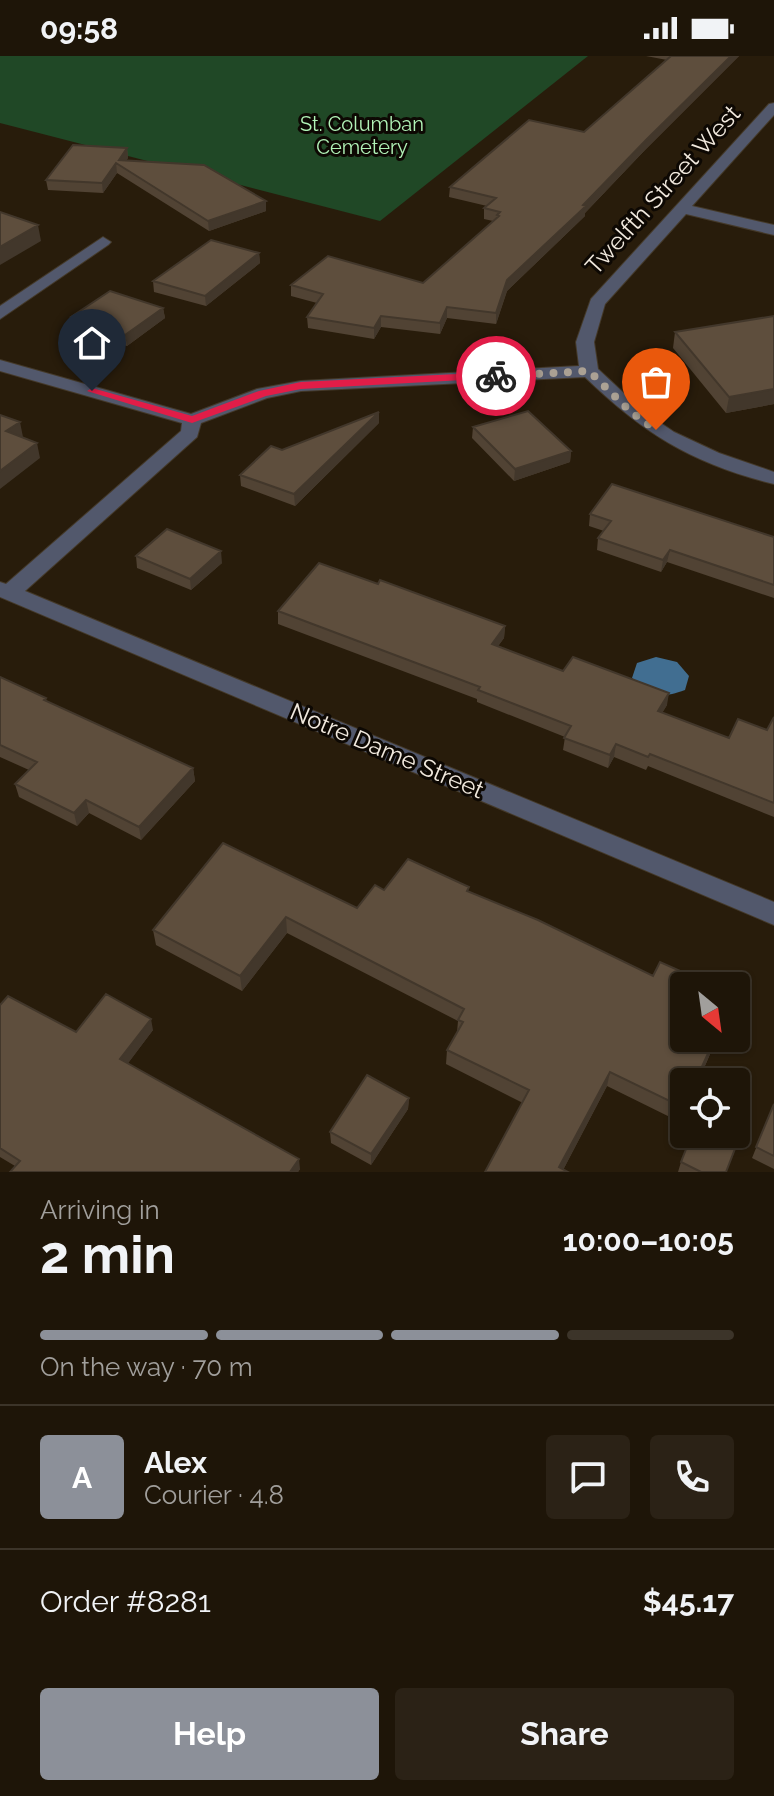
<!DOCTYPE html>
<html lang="en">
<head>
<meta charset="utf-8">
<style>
	:root { --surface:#1e1508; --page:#2b2216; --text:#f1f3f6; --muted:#a19f9c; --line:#3c3429; --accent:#8c9099 }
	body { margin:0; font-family:Raleway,sans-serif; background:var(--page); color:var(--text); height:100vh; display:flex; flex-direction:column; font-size:30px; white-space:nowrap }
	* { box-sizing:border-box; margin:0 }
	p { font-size:26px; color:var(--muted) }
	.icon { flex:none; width:44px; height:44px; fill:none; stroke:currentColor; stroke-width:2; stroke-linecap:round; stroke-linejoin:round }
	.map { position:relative; height:1116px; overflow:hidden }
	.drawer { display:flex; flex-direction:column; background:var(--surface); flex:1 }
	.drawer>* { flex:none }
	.needle { width:52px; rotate:151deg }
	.tools { position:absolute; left:670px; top:916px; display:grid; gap:16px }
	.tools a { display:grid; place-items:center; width:80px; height:80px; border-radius:8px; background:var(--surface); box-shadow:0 2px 6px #0004,0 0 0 2px var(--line); font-size:40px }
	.pin { position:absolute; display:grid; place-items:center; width:68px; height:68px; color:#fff; margin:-82px -34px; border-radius:50% 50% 50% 0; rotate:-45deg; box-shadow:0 0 8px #0007 }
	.pin .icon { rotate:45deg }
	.courier { position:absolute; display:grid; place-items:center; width:80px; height:80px; margin:-40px; border:6px solid #e11d48; border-radius:50%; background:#fff; color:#222; box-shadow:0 2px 10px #0007 }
	.headline em { font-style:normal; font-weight:700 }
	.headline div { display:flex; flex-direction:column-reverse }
	.headline { display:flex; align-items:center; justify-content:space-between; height:136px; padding:0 40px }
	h1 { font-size:52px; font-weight:700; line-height:60px }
	.bar { display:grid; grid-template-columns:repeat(4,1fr); gap:12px 8px; align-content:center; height:96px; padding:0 40px }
	.bar i { height:10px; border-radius:6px; background:var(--line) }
	.bar .current { background:var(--accent) }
	.bar p { grid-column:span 4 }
	.line { display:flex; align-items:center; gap:20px; padding:0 40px; border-top:2px solid var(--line) }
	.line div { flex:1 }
	.round { display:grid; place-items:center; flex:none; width:84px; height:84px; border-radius:8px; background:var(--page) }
	.primary-button { display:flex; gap:16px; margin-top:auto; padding:16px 40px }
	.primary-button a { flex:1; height:92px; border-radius:8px; background:var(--accent); color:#fff; font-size:32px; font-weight:700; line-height:92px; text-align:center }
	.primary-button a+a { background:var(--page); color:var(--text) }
	.status { display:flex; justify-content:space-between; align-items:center; height:56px; padding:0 40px; background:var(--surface); direction:ltr }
	.status svg { height:22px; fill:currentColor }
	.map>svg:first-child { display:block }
	.green { fill:#204826 }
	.water { fill:#416e91 }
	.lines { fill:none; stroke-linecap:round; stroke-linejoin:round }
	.minor-casing { stroke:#443929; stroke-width:2 }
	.minor { fill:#52586c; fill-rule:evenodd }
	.wall { fill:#514334 }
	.shaded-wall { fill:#42372b }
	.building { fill:#5e4e3d; stroke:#42372b; stroke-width:2 }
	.route { fill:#e11d48 }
	.done { stroke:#aba194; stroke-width:8; stroke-dasharray:0 14.4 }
	.labels { text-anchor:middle; stroke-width:6; stroke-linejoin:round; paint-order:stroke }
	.far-park-label { font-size:20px; fill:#b1f3b7; stroke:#0d0803 }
	.street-label { font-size:24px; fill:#f1e9de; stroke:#0d0803 }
</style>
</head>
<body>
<div class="status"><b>09:58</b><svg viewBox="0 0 49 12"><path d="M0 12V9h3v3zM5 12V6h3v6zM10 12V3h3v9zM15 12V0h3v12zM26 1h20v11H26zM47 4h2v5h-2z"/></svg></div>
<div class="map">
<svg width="774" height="1116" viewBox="0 0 774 1116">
	<rect width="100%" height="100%" fill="#281c0b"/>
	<path class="green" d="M0,0H588L380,165L0,67Z"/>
	<path class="water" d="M656,601L677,606L689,620L685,634C660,643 650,642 632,622L637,607Z"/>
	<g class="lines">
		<g class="minor-casing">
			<path id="minor" d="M774,47V59L692,150L774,169V179L686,158L605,248L594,286L598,313L643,355L674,376L719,397L774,416V428C693,408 644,378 585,321L301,335L267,342L201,367L197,381L25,535L774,846V869L0,541V526L6,528L181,375L182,367L0,315V304L191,358L257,333L301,325L579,310L576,286L591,243L769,48Z
				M103,181L111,186L108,189L0,263V250Z"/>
		</g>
		<use href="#minor" class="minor"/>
	</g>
	<path class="wall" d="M646,0H739L645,94L585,157V160L507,235L496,268L447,262L440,278L381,271L374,283L308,272L307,261L317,247L291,240V229L423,227L493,165L484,163V152L487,150L449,141L450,131L584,76L667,4Z
		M127,92L128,102L126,104L266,145V155L209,175L117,117L103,137L48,134L46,124Z
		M259,197L260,207L206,250L154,236L153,225Z
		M163,252L165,262L127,290L73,272L71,261Z
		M774,260V348L726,357L673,292L675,276Z
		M379,367L295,450L241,430L240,419L282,394Z
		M473,371L571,395L570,406L514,425L472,382Z
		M590,458L774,481V542L667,506L661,516L597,494L598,482L604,475L589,470Z
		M136,500L222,507L191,534L137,512Z
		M378,528L505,570L504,582L498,590L563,615L667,649L662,657L729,682L767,674L774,661V761L648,710L646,714L614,701L608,712L563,694L565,681L477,646V643L278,568V555Z
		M0,621L46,642L47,646L193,712L195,725L141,784L89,757L77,770L19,741L15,728L29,714L0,701Z
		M384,834L469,835L717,982L698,1026H684V1056L680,1066L607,1030L563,1114L485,1116L523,1047L446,1008L447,994L457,976L458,965L287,877L242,935L156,889L153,874L357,852Z
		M0,949L76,976L153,974L128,1007L300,1113L298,1116H10L15,1110L0,1101Z
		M409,1042L408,1053L371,1109L331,1087L330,1076Z
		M774,1048V1113L752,1102Z
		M681,1106L727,1116H678Z"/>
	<path class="shaded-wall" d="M731,0H739L645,94L585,157V160L507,235L496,268V257L507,224Z
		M127,92L128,102L122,111L119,104Z
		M116,107L117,117L103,137L102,127Z
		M266,145V155L209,175L208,165Z
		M38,169L41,185L0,209V191Z
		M259,197L260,207L206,250L205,240Z
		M447,251V262L440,278V267Z
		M163,252L165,262L127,290L125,279Z
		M381,260V271L374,283V272Z
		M774,333V348L726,357L729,341Z
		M379,356V367L295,450L294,438Z
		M20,366L23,381L6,375Z
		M37,387L40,402L0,433V415Z
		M571,395L570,406L514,425L515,413Z
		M670,494L667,506L661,516L663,504Z
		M221,495L222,507L191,534L190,523Z
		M505,570L504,582L491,600L492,588Z
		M669,637L667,649L656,667L658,655Z
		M616,688L614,701L608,712L610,699Z
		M193,712L195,725L141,784L139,771Z
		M86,744L89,757L77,770L74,757Z
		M286,861L287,877L242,935L240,920Z
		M151,963L153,974L123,1014L120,1003Z
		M715,982H717L698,1026H695Z
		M610,1016L607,1030L562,1116L559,1111Z
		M409,1042L408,1053L371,1109V1098Z
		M299,1103L300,1113L298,1116H290Z"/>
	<path class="building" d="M671,0H731L646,84L583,149L586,150L507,224L496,257L447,251L440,267L381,260L374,272L307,261L323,238L291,229L328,200L423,227L499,160L497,159L500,156L484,152L496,142L450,131L529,64L584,76Z
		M73,89L127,92L119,104L204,109L266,145L208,165L116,107L102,127L46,124Z
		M0,156L38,169L0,191Z
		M211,184L259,197L205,240L153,225Z
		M110,235L163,252L125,279L71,261Z
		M774,260V333L729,341L675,276Z
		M528,355L571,395L515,413L473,371Z
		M379,356L294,438L240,419L271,390L282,394Z
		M0,359L20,366L6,375L37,387L0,415Z
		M612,428L774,481V529L670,494L663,504L598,482L611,465L590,458Z
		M167,473L221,495L190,523L136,500Z
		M319,507L378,528L380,524L505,570L492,588L563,615L573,601L669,637L658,655L729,682L738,663L767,674L774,661V747L650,698L648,701L616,688L610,699L564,682L571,670L478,634L480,631L278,555Z
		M0,621L46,642L44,644L193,712L139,771L86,744L74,757L15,728L37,706L0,689Z
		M223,787L357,852L375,829L384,834L408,803L469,831L467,835L538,864L653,920L660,906L714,930H684V982H715L695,1026H684V1052L610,1016L559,1111L568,1116H485L529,1034L447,994L463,966L458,964L464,953L286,861L240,920L153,874Z
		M106,938L151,963L120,1003L299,1103L290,1116H10L20,1105L0,1092V949L8,940L76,976Z
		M367,1019L409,1042L371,1098L330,1076Z
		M774,1048V1100L756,1091Z
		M736,1069L743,1072L726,1116H701L681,1106L692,1078H736Z"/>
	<path class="route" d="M496,316L499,317V322L301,333L266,340L192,367L87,335L92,332L192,360L259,335L301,326Z"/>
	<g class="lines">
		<path class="done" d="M496,320L589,315L631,356L656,374"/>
	</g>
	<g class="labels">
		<g class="far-park-label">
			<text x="362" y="75">St. Columban<tspan x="362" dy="23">Cemetery</tspan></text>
		</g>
		<g class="street-label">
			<text transform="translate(663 134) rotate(-48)" y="8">Twelfth Street West</text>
			<text transform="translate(387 695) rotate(23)" y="8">Notre Dame Street</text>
		</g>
	</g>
</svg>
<div class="tools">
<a><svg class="needle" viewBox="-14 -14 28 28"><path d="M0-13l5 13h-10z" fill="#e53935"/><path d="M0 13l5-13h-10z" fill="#a19f9c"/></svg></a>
<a><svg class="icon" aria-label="locate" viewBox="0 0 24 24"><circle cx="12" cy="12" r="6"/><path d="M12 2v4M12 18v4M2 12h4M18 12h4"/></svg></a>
</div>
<div class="pin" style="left:656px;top:374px;background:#ea580c"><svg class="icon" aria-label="bag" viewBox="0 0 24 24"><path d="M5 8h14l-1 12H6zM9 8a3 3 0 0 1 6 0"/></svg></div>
<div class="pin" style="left:92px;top:335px;background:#1f2937"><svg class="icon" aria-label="home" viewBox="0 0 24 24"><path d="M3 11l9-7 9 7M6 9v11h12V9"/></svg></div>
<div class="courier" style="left:496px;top:320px"><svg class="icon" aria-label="bike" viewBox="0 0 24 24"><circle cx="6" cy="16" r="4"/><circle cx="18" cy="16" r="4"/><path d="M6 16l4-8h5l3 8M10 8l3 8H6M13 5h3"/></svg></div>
</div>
<section class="drawer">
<div class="headline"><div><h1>2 min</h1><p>Arriving in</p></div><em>10:00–10:05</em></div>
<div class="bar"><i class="current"></i><i class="current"></i><i class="current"></i><i></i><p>On the way · 70 m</p></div>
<div class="line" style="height:144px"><b class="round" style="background:var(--accent);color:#fff">A</b><div><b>Alex</b><p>Courier · 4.8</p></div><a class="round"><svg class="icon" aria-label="chat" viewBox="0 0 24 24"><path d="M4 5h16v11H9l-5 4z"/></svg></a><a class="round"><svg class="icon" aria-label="phone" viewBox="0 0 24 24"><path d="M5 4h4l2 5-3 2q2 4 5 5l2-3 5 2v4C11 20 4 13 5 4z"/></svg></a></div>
<div class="line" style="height:104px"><div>Order #8281</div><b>$45.17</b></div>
<div class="primary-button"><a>Help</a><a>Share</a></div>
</section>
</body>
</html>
